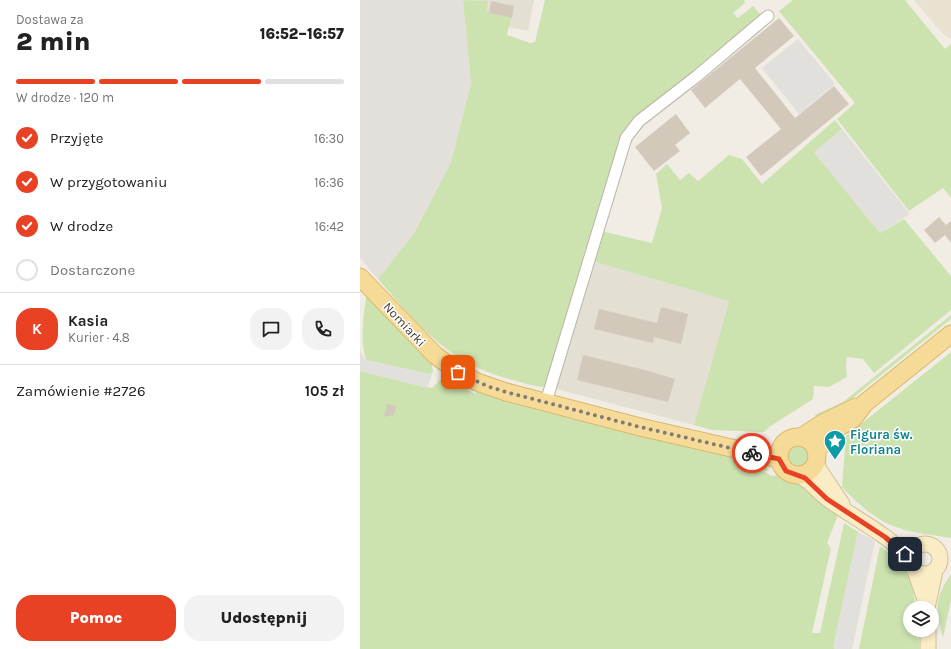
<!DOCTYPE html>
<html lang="pl">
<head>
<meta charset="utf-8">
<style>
	:root { --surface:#fff; --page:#f2f2f2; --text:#222; --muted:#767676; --line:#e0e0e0; --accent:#e94123 }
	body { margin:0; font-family:Karla,sans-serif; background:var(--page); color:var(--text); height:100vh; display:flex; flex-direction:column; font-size:15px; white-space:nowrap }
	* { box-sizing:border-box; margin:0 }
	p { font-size:13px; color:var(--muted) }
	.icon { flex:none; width:22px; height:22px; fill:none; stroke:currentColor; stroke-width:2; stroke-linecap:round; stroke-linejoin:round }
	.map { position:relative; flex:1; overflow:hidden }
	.sheet { display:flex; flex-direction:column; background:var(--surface); width:360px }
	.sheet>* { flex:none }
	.tools { position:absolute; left:543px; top:601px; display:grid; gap:8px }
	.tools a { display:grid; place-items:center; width:36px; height:36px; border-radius:50%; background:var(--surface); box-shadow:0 2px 6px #0003; font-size:20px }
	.pin { position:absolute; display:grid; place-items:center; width:34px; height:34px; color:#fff; margin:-17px; border-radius:8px; box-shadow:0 2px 6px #0006 }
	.courier { position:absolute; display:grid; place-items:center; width:40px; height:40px; margin:-20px; border:3px solid #e94123; border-radius:50%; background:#fff; color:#222; box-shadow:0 1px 5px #0007 }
	.summary em { font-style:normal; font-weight:800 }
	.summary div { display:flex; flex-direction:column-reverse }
	.summary { display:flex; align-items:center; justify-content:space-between; height:68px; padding:0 16px }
	h1 { font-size:26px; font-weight:800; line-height:30px }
	.bar { display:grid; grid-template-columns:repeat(4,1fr); gap:6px 4px; align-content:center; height:48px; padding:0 16px }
	.bar i { height:5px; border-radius:3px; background:var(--line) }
	.bar .on { background:var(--accent) }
	.bar p { grid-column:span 4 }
	.line { display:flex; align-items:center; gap:10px; padding:0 16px; border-top:1px solid var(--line) }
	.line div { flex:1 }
	.round { display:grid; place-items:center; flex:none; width:42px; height:42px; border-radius:16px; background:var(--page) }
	ol { padding:0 16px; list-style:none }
	li { display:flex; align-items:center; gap:12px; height:44px }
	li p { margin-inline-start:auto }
	li .icon { padding:4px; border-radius:50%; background:var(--accent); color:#fff; stroke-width:4 }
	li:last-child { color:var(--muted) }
	li i { width:22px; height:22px; border:2px solid var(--line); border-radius:50% }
	.action { display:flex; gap:8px; margin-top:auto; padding:8px 16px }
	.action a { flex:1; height:46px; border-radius:16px; background:var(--accent); color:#fff; font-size:16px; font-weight:800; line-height:46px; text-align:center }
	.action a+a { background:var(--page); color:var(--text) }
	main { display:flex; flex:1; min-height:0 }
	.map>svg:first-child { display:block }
	.residential { fill:#e4dfd3 }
	.industrial { fill:#e3dfda }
	.education { fill:#e9e2d0 }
	.green { fill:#cce3b0 }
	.parking { fill:#e2e0dd }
	.building { fill:#d2c9bb }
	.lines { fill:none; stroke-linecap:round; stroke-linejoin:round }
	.street-casing { stroke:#bcb5a8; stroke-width:13 }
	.secondary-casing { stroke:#cec097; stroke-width:17 }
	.primary-casing { stroke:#dab86a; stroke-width:19 }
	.street { stroke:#fff; stroke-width:11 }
	.secondary { stroke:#faedc6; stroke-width:15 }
	.primary { stroke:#f6db98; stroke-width:17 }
	.done { stroke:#807b73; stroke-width:4; stroke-dasharray:0 7.2 }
	.route { stroke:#e94123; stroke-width:5 }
	.labels { text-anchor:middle; stroke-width:3; stroke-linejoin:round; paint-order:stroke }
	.street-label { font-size:13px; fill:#433d35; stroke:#fff }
	.culture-label { font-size:13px; font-weight:bold; fill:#0d838f; stroke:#fff; text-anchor:start }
</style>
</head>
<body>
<main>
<section class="sheet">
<div class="summary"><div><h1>2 min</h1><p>Dostawa za</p></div><em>16:52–16:57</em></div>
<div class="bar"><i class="on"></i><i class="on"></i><i class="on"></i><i></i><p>W drodze · 120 m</p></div>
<ol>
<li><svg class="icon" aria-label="check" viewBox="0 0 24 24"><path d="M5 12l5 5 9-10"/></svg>Przyjęte<p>16:30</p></li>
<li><svg class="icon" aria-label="check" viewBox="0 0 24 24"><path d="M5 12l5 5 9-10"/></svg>W przygotowaniu<p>16:36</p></li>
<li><svg class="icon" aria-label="check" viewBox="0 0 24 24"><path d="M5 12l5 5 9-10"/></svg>W drodze<p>16:42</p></li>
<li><i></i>Dostarczone</li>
</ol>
<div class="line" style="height:72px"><b class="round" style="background:var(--accent);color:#fff">K</b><div><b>Kasia</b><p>Kurier · 4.8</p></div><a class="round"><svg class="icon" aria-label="chat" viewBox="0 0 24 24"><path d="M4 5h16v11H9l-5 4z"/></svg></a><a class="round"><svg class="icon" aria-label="phone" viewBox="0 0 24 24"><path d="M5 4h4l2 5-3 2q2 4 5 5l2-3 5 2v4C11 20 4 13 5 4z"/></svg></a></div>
<div class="line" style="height:52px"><div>Zamówienie #2726</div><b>105 zł</b></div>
<div class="action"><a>Pomoc</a><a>Udostępnij</a></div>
</section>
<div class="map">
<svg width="591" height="649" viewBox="0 0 591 649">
	<rect width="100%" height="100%" fill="#f1ede5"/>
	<path class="residential" d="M116,0H174L168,31L112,20Z
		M232,261L369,301L334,425L196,389Z"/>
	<path class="industrial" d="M0,0H103L111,83L91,162L55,232L18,279L0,258Z"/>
	<path class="education" d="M554,0H591V39L582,33Z"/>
	<path class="green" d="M103,0L128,1L126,12L151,18L147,35L170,43L175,42L185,0H384L385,3L373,13L378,18L393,6L401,15L271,123L186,387C175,387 164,383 153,380C89,364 60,327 18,279L55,232L91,162L111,83Z
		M433,0H545L585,49L591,44V198L583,188L549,211L477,119L495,103L419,11Z
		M475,120L482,129L455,153L520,233L544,219L591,276V310L514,373L503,359L487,357L486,366L487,377L469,387L454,386L453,399L409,427L404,432L352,430L334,425L369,301L232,261L241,231L292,243L302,208L296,174L307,164L320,180L329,173L338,181L369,155L382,159L402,184Z
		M7,293L71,359L73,372L69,374L6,360C0,341 3,314 7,293Z
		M591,315V319L484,405L457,419L455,415L483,402Z
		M591,352V538C574,535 556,534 539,528C516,521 498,504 482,487L486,436Z
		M0,371L72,388L81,379L85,377L115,394L117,390L407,460V471L401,470L412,476L418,475L426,480L445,487L478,515L467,543L471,548L452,633H460L484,523L498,532L473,648L478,649H0Z
		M426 456a11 11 0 1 1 22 0a11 11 0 1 1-22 0Z
		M520,546C545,566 552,576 556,608H550V630H558L559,649H499Z
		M591,574V600L583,638C576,607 573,601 591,574Z"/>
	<path class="parking" d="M438,39L475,84L439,114L402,68Z
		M482,129L550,214L520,233L454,152Z
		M0,351L6,360L69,374L73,372L67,388L0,371Z
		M498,532L515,541L492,649H478L473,648Z"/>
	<path class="building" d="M131,1L154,6L152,18L129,13Z
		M419,18L434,36L395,68L435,118L474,86L489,104L401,176L386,157L421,129L380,79L345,108L331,90Z
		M316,114L330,133L315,145L320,151L294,171L275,147Z
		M579,217L586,225L591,221V243L585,235L575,243L564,230Z
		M301,307L328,314L321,344L294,337L293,343L234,329L239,309L297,323Z
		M223,355L285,370L315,379L308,402L217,380Z
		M27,404L36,406L34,415L24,417Z"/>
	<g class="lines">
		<g class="street-casing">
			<path id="street" d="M186,402L266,138L279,121L337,76L408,16"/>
		</g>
		<g class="secondary-casing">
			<path id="secondary" d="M456,462L458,468L482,504
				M438,475C451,481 458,492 469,500C496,519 527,534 549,558
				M550 559a15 15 0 1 1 30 0a15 15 0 1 1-30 0Z
				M555,571L567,605
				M567,608L575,571
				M568,630V649"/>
		</g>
		<g class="primary-casing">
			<path id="primary" d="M0,277L75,355L98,372L117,382L146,392L280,427L419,459
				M441,437L463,423L496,407
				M419 456a19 19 0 1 1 38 0a19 19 0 1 1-38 0Z
				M456,452L469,433L493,419L505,403L591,334"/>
		</g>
		<use href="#street" class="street"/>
		<use href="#secondary" class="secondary"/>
		<use href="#primary" class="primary"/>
	</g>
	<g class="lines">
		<path class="done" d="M98,372L127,386L146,392L280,427L392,453"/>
		<path class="route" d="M392,453L419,459L426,471L445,478L467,499L525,537L545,554"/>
	</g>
	<defs>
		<g id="sight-pin" transform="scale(1.15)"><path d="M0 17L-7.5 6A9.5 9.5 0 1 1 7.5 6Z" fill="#0f9aa8" stroke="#fff"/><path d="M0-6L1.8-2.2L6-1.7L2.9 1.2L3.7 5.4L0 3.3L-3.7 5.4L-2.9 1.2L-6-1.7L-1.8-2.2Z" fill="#fff"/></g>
	</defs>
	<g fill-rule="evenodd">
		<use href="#sight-pin" x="475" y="441"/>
	</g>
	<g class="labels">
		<g class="street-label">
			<text transform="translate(45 324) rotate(47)" y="5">Nomiarki</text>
		</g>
		<g class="culture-label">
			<text x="490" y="439">Figura św.<tspan x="490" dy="15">Floriana</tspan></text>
		</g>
	</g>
</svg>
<div class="tools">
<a><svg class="icon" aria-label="layers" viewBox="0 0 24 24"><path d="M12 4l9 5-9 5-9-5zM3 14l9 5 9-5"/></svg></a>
</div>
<div class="pin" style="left:98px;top:372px;background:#ea580c"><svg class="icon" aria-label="bag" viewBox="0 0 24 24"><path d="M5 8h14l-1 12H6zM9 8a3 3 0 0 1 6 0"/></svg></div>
<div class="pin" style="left:545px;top:554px;background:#1f2937"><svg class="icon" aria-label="home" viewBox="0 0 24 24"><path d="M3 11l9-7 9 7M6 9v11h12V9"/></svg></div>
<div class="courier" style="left:392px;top:453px"><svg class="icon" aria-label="bike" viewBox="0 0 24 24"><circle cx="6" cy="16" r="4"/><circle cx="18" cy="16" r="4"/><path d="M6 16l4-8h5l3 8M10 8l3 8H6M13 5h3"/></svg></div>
</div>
</main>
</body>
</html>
